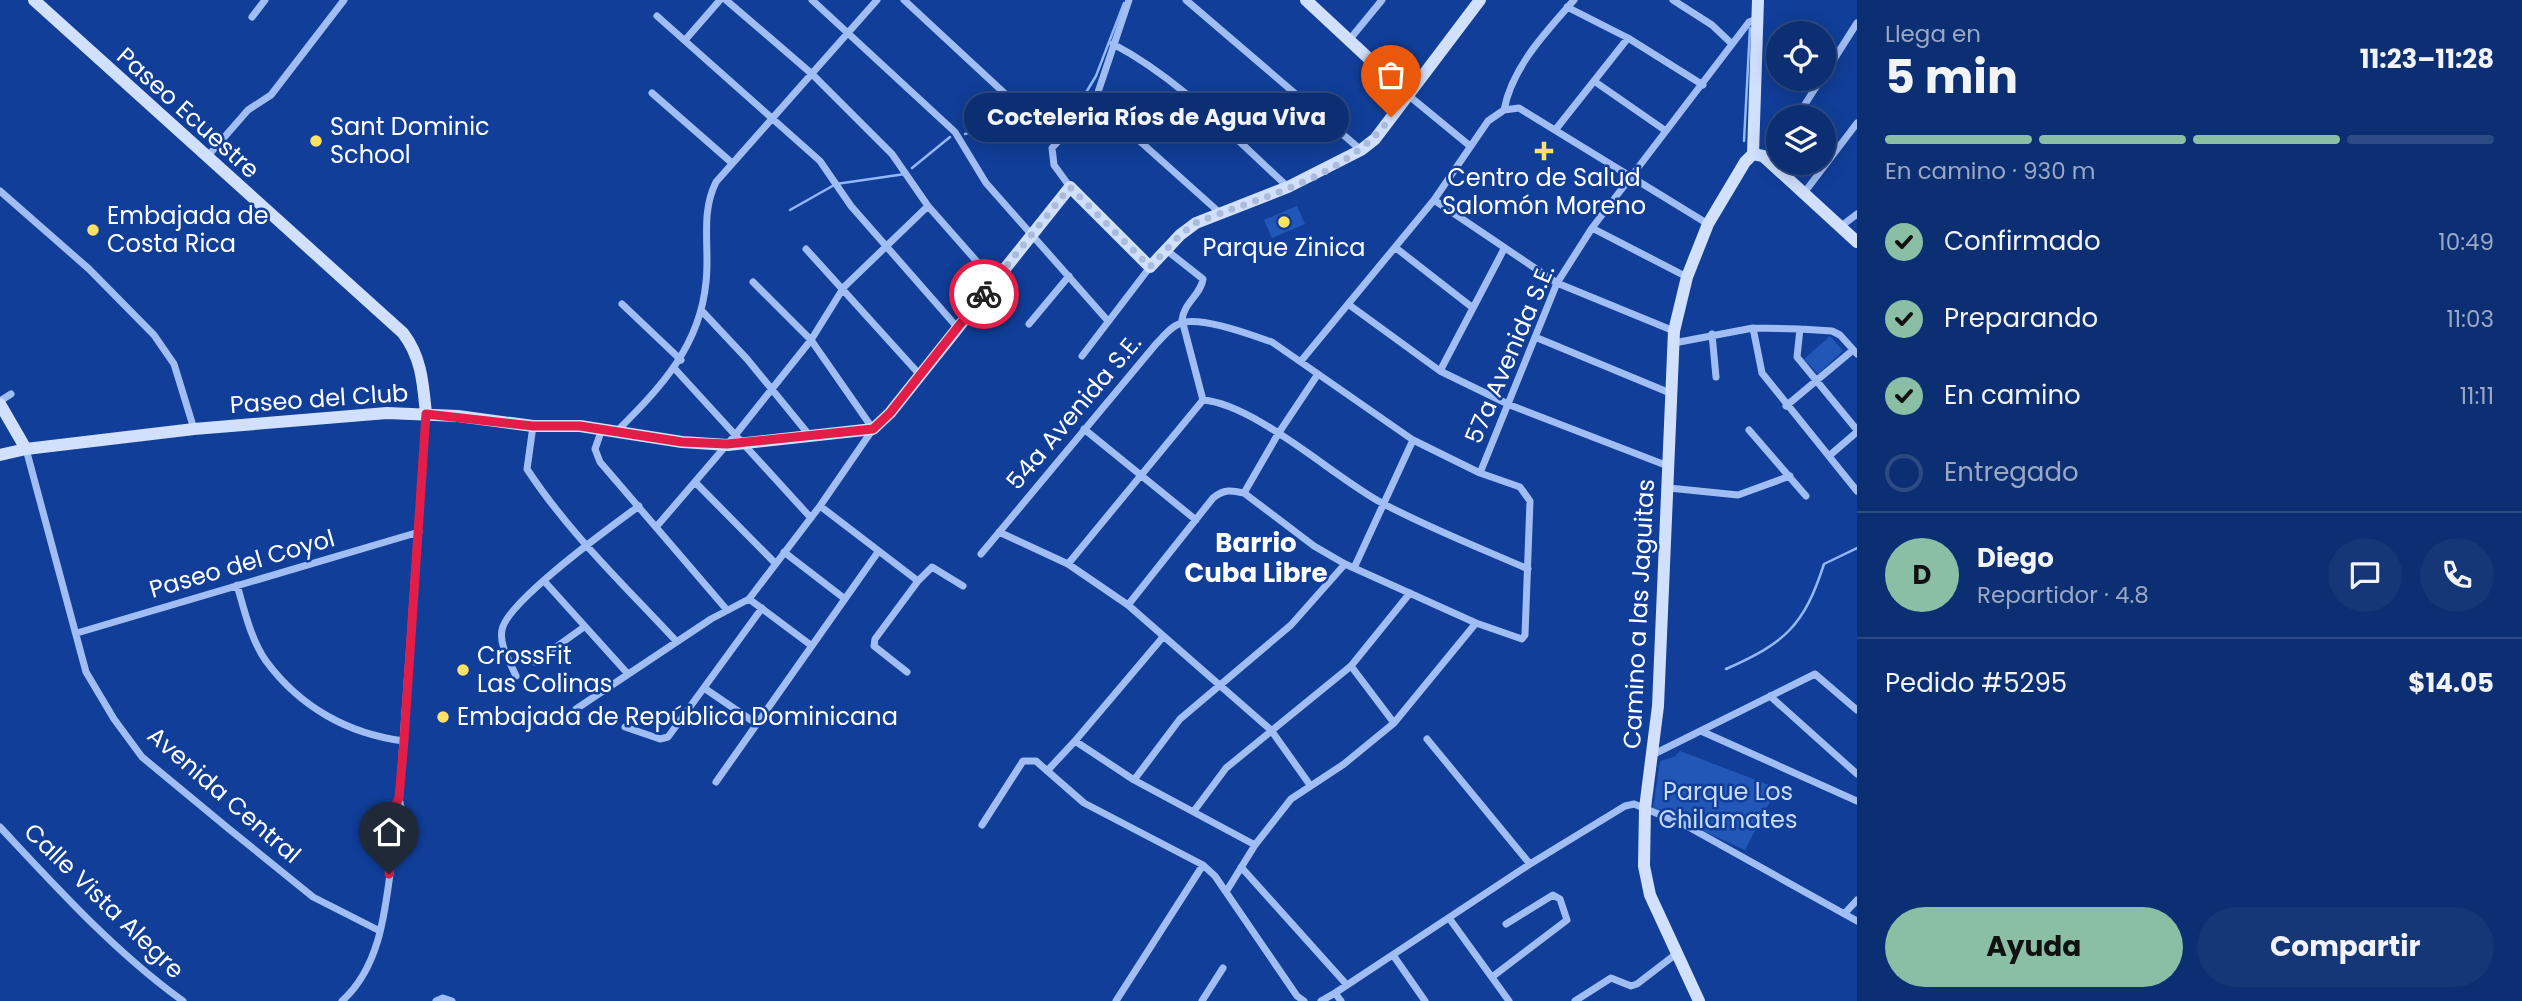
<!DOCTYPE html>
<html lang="es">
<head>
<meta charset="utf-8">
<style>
	:root { --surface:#0c2e72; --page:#153677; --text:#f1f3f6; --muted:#9aa8c4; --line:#2c4a84; --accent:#8abfa5 }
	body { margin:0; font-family:Poppins,sans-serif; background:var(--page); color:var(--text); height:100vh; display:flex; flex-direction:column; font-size:26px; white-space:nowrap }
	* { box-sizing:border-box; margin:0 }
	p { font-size:23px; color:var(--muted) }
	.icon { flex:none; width:38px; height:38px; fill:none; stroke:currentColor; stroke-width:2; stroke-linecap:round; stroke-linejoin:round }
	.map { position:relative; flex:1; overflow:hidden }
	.sheet { display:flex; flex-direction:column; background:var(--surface); width:665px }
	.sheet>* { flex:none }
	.controls { position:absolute; left:1766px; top:21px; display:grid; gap:14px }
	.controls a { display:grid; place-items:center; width:70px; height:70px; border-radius:50%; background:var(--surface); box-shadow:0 4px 18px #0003,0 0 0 2px var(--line); font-size:35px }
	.pin { position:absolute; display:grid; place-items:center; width:60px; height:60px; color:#fff; margin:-72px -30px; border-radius:50% 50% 50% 0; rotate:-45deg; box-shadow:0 0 7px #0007 }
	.pin .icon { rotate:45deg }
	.courier { position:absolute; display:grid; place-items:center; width:70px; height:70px; margin:-35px; border:5px solid #e11d48; border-radius:50%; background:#fff; color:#222; box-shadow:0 2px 9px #0007 }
	.bubble { position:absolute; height:49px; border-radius:24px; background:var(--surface); box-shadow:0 4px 18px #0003,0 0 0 2px var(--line); font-size:23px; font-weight:700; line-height:49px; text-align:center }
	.head em { font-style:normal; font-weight:700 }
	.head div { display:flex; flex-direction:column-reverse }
	.head { display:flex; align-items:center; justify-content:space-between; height:119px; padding:0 28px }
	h1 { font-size:46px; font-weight:700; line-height:52px }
	.bar { display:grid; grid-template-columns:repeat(4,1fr); gap:10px 7px; align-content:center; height:84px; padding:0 28px }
	.bar i { height:9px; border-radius:5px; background:var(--line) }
	.bar .current { background:var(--accent) }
	.bar p { grid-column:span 4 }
	.line { display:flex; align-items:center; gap:18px; padding:0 28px; border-top:2px solid var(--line) }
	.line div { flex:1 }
	.round { display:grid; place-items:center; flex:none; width:74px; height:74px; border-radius:37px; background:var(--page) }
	ol { padding:0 28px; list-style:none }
	li { display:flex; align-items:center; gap:21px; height:77px }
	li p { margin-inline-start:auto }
	li .icon { padding:7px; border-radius:50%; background:var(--accent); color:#111; stroke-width:4 }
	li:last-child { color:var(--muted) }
	li i { width:38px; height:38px; border:4px solid var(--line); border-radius:50% }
	.button { display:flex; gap:14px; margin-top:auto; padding:14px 28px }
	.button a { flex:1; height:80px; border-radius:42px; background:var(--accent); color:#111; font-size:28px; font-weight:700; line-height:80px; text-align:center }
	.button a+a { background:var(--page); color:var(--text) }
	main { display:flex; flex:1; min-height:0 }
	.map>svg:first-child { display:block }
	.green { fill:#2257b8 }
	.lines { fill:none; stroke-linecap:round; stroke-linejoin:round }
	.stream { stroke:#92b8f8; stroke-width:2.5 }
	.street { stroke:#a0bef4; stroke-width:7 }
	.secondary { stroke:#d0e0fd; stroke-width:12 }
	.done { stroke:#abbbdb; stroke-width:7; stroke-dasharray:0 12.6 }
	.route { stroke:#e11d48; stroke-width:9 }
	.poi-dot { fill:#ffe164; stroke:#103e98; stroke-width:2.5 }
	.labels { text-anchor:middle; stroke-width:5; stroke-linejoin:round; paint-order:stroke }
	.street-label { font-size:24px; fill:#fff; stroke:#103e98 }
	.poi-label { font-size:24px; fill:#fff; stroke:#103e98; text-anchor:start }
	.park-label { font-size:24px; fill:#c9dcfe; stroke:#103e98 }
	.neighbourhood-label { font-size:26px; font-weight:bold; fill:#fff; stroke:#103e98 }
</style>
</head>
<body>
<main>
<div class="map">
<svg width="1857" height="1001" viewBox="0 0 1857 1001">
	<rect width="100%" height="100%" fill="#103e98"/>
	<path class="green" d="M1297,206L1305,224L1272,238L1264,220Z
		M1830,336L1843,351L1818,374L1804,359Z
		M1680,751L1777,788L1745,850L1653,808L1660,761L1674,757Z"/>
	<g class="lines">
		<path class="stream" d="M965,134L1004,124H1038L1079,104L1096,76L1124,3
			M1744,141L1750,28
			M912,168L950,137
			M790,210L836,184L905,174
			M1726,669C1785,643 1804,626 1824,564L1857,548"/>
		<path class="street" d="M726,0L812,74L892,154L928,206L994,281
			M812,0L955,132L986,183L1108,321
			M904,0L1027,114
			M1186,0L1361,150
			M1673,0L1712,25L1732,44
			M1567,7L1628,38L1703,85
			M657,16L820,161L851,206L957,327
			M252,17L265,0
			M686,39L720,0
			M1350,39L1382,0
			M1113,44C1180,79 1233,137 1288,187
			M1824,75L1857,23
			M1594,81L1666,131
			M652,93L732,163
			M1408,95L1470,146
			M1095,101L1220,213
			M1504,110L1519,108L1708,224
			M1802,117V109L1821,79
			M1556,129L1628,38
			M207,157L248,110L271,95L344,0
			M1070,187L1054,165L1052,148L1095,101L1129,0
			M0,191L89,269L154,335L174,364L194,429
			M1804,193L1857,123
			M1434,200L1557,283L1674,331
			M1840,227L1857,214
			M1592,228L1687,277
			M1396,248L1473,308
			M806,249L920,375
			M1165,249L1203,279C1201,295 1184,302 1182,320L1203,400
			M622,304L681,360
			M1348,304L1440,371L1510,405L1668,466
			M701,310L747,359L810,436
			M1029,324L1069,276
			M1753,328L1762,373L1857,491
			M1800,329L1797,357L1857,430
			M1712,334L1716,377
			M1535,337L1670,393
			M1674,343L1753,328L1800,329L1832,331L1840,335L1857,354
			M1082,356L1150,267
			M1301,361L1434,200L1488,121L1504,110C1512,67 1546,32 1574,0
			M675,369L811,518
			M1440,371L1504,249
			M1203,400C1255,404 1335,478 1382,503C1429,528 1480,548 1528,569
			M0,401L11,394
			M1786,406L1853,350
			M533,426L527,469C568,532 626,587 677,642
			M602,429L595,449L600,462L727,610
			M1084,429L1196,520
			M618,430C661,387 700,346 706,282C710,248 700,214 716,182L877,0
			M1749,430L1806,496
			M26,449L86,672L114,719L142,757L229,829L313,897L380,931
			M1829,456L1857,432
			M1480,473L1557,283L1592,228L1749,22L1757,19
			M695,482L775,563
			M1669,488L1738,495L1790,476
			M1244,493L1278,434L1318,374
			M820,506L918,581L932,567L963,586
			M657,526L736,434L811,340L844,287L928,206
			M999,532L1068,564L1128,605L1271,730L1310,785
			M784,552L845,599
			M981,554L1156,344C1164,336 1170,327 1181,323C1201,316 1251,335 1272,342L1413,440L1480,473L1520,487L1530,501L1525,635L1522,639L1476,623L1345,564L1314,546L1244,493C1231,490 1224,489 1213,498L1128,605
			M1068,564L1203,400
			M1354,568L1413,440
			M545,582L628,674
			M237,585C244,609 251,640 266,661C300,707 348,734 404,741
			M749,599L812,646
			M77,633L419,532
			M1163,637L1075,741L1134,780L1255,845
			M535,662L584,627
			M1351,666L1394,723
			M907,672L874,646L875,639L918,581
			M516,676C510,662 499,645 502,630C506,602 612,526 639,506
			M704,688L757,724
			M1770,696L1857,774
			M576,709L711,619L749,599L820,506L873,429L811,340L753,282
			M625,727L660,739L668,737L762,608
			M1701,731L1857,801
			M1427,739L1530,864
			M1652,755L1815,674L1857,710
			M1047,771L1075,741
			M1134,780L1180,719L1291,625L1345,564
			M716,782L878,552
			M1194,811L1226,768L1351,666L1410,593
			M982,825L1023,761H1036L1084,803L1203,865L1215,876L1297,996L1304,1001
			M0,827C57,888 115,952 183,1001
			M396,831L392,812L398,799
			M1241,867L1347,985
			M1226,892L1255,845L1291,799L1344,764L1394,723L1476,623
			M1845,913L1857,900
			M1449,918L1509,1001
			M1393,955L1425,1001
			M1492,977L1567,920L1560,899L1553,895L1506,924
			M1335,993L1530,864L1625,806L1634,804L1685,825L1857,921
			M342,1001C388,960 386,887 396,831L403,816L399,798L426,414
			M436,1001L443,998L452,1001
			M1116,1001L1203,865
			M1202,1001L1223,968
			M1321,1001L1335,993L1341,1001
			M1575,1001L1611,978L1631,986L1637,984L1676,954"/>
		<path class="secondary" d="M34,0L403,333C422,358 423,384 426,414
			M1306,0L1408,95
			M1753,154L1758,0
			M1753,154L1763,156L1857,242
			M0,404L26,449
			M0,455L26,449L194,429L387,413L458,416L533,426H580L682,442L728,445L873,429L890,413L1070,187L1150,267L1180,235L1196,223L1288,187L1361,150L1375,139L1480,0
			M1699,1001L1650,895L1644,866L1645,808L1658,706L1674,331L1687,277L1708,224L1745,162L1753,154"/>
	</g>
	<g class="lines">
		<path class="done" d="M984,294L1070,187L1150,267L1180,235L1195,223C1262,196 1347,178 1391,117"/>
		<path class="route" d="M389,874L396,831L392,812L399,798L404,741L426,414L533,426H580L682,442L727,444L873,429L890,413L984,294"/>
	</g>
	<g class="poi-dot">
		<circle cx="316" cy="141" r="7"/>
		<path d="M1540.5 140.5h7v7h7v7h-7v7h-7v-7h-7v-7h7z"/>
		<circle cx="1284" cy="222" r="7"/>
		<circle cx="93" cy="230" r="7"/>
		<circle cx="463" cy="670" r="7"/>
		<circle cx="443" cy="717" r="7"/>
	</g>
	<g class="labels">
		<g class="street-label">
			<text transform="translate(188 113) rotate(42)" y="8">Paseo Ecuestre</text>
			<text transform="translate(1510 354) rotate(-67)" y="8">57a Avenida S.E.</text>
			<text transform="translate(319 399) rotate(-4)" y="8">Paseo del Club</text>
			<text transform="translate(1074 412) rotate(-50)" y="8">54a Avenida S.E.</text>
			<text transform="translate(242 564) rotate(-16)" y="8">Paseo del Coyol</text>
			<text transform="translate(1639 614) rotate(-87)" y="8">Camino a las Jaguitas</text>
			<text transform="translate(224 795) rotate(41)" y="8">Avenida Central</text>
			<text transform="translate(104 901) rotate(44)" y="8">Calle Vista Alegre</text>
		</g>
		<g class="poi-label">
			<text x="330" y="135">Sant Dominic<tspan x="330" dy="28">School</tspan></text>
			<text x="1544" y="186" text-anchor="middle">Centro de Salud<tspan x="1544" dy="28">Salomón Moreno</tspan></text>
			<text x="107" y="224">Embajada de<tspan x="107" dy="28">Costa Rica</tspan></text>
			<text x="1284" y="256" text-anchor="middle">Parque Zinica</text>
			<text x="477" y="664">CrossFit<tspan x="477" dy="28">Las Colinas</tspan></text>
			<text x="457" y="725">Embajada de República Dominicana</text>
		</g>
		<g class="park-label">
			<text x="1728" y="800">Parque Los<tspan x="1728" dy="28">Chilamates</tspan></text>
		</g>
		<g class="neighbourhood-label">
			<text x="1256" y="552">Barrio<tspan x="1256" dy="30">Cuba Libre</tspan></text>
		</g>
	</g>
</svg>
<div class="controls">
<a><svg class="icon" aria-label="locate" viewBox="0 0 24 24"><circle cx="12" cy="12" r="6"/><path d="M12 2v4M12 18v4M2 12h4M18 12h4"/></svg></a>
<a><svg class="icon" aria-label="layers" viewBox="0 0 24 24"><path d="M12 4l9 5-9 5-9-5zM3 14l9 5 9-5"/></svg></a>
</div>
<div class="pin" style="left:1391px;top:117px;background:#ea580c"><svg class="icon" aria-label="bag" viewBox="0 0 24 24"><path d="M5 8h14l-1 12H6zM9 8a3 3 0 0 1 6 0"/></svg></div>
<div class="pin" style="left:389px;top:874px;background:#1f2937"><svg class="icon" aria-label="home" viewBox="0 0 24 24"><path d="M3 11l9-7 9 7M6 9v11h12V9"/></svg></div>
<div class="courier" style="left:984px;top:294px"><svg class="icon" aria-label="bike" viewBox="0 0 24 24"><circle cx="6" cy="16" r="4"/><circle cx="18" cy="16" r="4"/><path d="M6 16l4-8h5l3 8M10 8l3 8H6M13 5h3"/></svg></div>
<div class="bubble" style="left:964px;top:93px;width:385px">Cocteleria Ríos de Agua Viva</div>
</div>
<section class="sheet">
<div class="head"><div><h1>5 min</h1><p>Llega en</p></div><em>11:23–11:28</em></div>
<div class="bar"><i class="current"></i><i class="current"></i><i class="current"></i><i></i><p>En camino · 930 m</p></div>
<ol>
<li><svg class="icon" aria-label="check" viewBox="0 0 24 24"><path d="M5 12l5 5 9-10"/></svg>Confirmado<p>10:49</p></li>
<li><svg class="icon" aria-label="check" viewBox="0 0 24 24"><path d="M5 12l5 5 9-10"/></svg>Preparando<p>11:03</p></li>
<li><svg class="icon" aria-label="check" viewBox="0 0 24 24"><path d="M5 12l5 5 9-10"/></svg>En camino<p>11:11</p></li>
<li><i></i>Entregado</li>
</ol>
<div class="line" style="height:126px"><b class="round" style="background:var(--accent);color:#111">D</b><div><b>Diego</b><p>Repartidor · 4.8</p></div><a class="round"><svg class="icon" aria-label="chat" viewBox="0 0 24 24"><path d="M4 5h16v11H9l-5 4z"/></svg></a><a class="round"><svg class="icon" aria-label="phone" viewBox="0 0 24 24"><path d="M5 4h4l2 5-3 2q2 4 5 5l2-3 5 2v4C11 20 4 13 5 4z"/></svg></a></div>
<div class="line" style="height:91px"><div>Pedido #5295</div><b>$14.05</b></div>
<div class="button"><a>Ayuda</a><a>Compartir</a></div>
</section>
</main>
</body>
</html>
